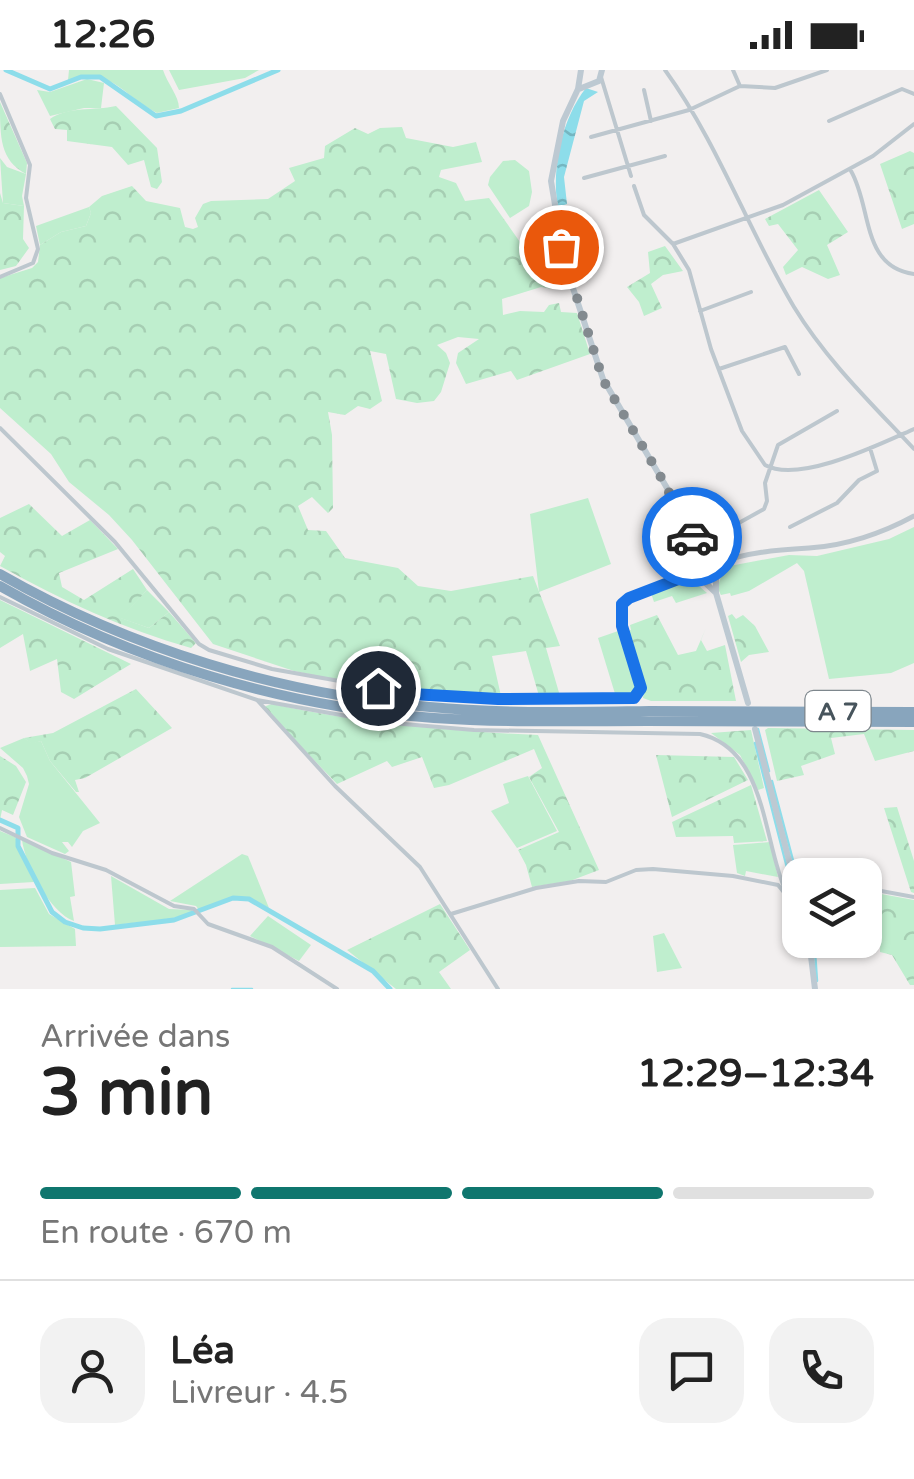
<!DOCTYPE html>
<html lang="fr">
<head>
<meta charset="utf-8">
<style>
	:root { --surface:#fff; --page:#f2f2f2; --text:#222; --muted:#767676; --line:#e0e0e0; --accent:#0f766e }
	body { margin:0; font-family:"Varela Round",sans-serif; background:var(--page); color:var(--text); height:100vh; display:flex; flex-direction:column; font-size:38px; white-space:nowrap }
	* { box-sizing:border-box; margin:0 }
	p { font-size:32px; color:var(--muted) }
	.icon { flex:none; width:55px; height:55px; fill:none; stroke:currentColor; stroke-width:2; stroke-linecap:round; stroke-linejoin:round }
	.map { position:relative; height:919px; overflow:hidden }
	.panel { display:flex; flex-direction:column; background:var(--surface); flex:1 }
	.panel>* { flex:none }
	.fabs { position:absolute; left:782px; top:788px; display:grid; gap:20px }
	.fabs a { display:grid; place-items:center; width:100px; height:100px; border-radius:20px; background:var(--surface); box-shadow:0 2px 8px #0004; font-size:50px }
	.pin { position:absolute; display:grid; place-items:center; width:85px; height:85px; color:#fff; margin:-42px; border:5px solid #fff; border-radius:50%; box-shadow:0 2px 10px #0007 }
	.courier { position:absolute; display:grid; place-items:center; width:100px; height:100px; margin:-50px; border:8px solid #1a73e8; border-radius:50%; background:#fff; color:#222; box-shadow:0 2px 12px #0007 }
	.summary em { font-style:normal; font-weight:700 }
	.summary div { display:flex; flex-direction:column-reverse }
	.summary { display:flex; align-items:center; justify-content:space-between; height:170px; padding:0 40px }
	h1 { font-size:65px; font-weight:700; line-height:75px }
	.bar { display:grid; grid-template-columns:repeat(4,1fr); gap:15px 10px; align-content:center; height:120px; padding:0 40px }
	.bar i { height:12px; border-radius:8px; background:var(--line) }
	.bar .active { background:var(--accent) }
	.bar p { grid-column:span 4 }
	.line { display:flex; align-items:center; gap:25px; padding:0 40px; border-top:2px solid var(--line) }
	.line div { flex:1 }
	.round { display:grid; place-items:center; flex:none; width:105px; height:105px; border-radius:30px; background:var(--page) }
	.status { display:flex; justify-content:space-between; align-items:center; height:70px; padding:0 50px; background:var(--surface); direction:ltr }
	.status svg { height:28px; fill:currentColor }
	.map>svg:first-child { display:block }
	.green { fill:#bfeece }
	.forest { fill:url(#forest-crowns) }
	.water { fill:url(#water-ripples) }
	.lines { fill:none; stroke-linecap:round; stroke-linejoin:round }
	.stream { stroke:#8dddea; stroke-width:2.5 }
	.canal { stroke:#8dddea; stroke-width:5 }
	.minor { stroke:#bdc7ce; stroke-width:4 }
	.tertiary { stroke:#bdc7ce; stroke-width:5 }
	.secondary { stroke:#bdc9d2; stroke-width:6 }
	.motorway { stroke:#88a5bd; stroke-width:10 }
	.done { stroke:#838a8f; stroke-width:10; stroke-dasharray:0 18 }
	.route { stroke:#1a73e8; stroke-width:12 }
	.labels { text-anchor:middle; stroke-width:9; stroke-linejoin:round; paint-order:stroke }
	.shield { fill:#fff; stroke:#7e878d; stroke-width:2.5 }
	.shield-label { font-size:25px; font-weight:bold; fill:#47545c }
</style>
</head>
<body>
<div class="status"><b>12:26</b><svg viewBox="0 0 49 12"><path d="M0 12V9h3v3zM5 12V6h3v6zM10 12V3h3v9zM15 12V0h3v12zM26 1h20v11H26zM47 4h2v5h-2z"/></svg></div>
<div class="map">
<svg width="914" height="919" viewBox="0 0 914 919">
	<defs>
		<pattern id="forest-crowns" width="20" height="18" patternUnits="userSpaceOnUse" patternTransform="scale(2.5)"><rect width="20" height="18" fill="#bfeece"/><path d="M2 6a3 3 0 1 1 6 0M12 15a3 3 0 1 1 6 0" fill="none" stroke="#a6ceb3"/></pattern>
		<pattern id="water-ripples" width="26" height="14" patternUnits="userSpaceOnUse" patternTransform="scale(2.5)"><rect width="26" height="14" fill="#8dddea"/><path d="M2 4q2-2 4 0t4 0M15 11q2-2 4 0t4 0" fill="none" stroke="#75b6c1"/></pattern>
	</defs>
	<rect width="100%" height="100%" fill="#f2efef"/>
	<path class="green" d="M69,0H163C167,13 179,26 179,38L157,43C118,23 118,0 68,10Z
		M169,0H259L245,8L179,20Z
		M87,9L104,13L101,38H84L50,46L37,20L50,22Z
		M0,88L7,97L26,104L22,126L24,136L3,133Z
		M515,90L529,101L532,122L529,136L510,148L488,115L490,107L503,91Z
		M89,137L91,143L86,156L61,162L40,175L36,156Z
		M588,428L611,494L539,522L530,444Z
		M914,457V593L891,603L829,609L804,501L797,493L749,521L731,526L730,523L721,525C715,515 722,508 724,497L789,485L817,486L889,469Z
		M691,509L707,523L676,533L672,526L654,532L651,523Z
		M147,520L169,542L149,558L120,548Z
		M621,560L637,615L632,626L616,627L598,568Z
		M24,668L32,673L41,671L50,691L100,753L83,761L72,777L68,772H62L69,781L65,784L27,767L19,747L29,714L27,706L23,698L0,678Z
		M528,706L557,761L517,778L491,741L509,733L503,714Z
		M0,761L15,767L34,812L0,814Z
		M22,770L71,792L75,826L70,827L74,851C50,843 25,794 22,770Z
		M770,772L778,807L746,801L745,806L737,803L733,775Z
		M242,784L248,786L269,838C235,819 233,826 199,840L196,836L170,831Z
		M111,806L169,839L192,840V843L169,849L115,855Z
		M35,818L49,844L75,859L76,876L0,877V820Z
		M268,846L311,875L299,891L250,866Z
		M664,863L682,898L657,902L653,866Z"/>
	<path class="forest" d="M0,32L27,93L26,104C0,90 0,68 0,32Z
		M116,36L157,78L162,112L157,119L151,117L144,90L128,95L112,77L67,71V60L55,59L50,49C68,36 94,41 116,36Z
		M402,57L406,68L453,77L476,72L482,92L441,100L439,107L456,113L465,131L489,128L553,219L541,217L502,229L503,245L520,241L544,242L549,235L559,233L561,242L577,243L590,284L517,310L511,301L466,314L456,293L458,283L479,269L458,267L437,275L446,283L450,293L441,322L434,331L417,333L396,329L386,284L370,281L382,331L370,339L358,336L345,345L328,342L332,365L333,438L328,443L312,427L298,436L308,460L326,461L345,488L398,498L418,516L451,521L533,506L560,576L546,578L560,626H539L526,581L492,586L501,626L412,622L343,611L294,601L213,574L132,470L109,445L69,412L51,384L0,338V208L32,198L38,192L40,175L61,162L86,156L91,143L89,137L102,126L132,116L146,131L180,138L185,157L193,159L198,157L195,148L203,134L211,131L268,129L295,111L289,98L324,88L325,76L355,58L368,64L380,58Z
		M910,81L914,83V154L902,159L880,94Z
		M819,120L848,162L827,175L840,205L828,209L802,197L786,205L783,197L798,180L778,154L769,156L765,149Z
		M0,123L3,133L24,136L23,169L29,178L16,196L0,200Z
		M665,176L683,201L663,205L651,214L662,238L644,246L639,232L627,217L650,203L648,182Z
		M29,434L62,466L90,450L118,479L59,503L62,517L84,530L133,499L147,520L121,548L149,558L169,542L196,573L191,578C124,559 61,530 0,496L5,486L0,482V448Z
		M0,530L131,594L74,629L61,622L57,589L30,601L23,564L0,578Z
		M732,544L736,549L743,545L755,556L769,582L749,585L741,592L728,546Z
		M657,545L678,585L696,581L706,558L701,570L707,581L725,575L736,631H651L643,628L644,621L626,562L631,560L630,555Z
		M136,619L172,658L85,708L75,710L79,722H76L50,691L41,671L32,674L24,668L53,663Z
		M272,634C360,653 447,661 538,665L599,800L570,811L532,817L526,795L518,780L559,762L529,707L542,698L534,679L449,715L434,718L422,687L392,697L387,691L337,714L263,637Z
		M768,658L914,660V681L875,691L864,664L831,668L835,684L801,696L804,705L777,711L765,660Z
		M751,660L764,718L758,720L740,685L711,663Z
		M656,685L734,687L748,710L672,747Z
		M0,686L16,696L26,712L13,745L2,740L0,750Z
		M751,715L767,771L734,773L733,766L676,767L672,752Z
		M897,737L914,791V823L911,822L884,738Z
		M865,821L914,830V915H910L892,885L880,882L881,838L865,837Z
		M440,834L470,880L439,902L451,919H396L347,880Z"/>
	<path class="water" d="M586,18L598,22L584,31L564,107L567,134L558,137C551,99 562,48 586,18Z"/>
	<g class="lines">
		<path class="stream" d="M758,659L769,701
			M755,673L795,829
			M772,711L800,817
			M813,870L814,876
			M815,882L817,911
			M232,919H252"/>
		<path class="canal" d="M6,0L50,19L81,7H100L156,46L181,41L278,0
			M0,750L18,758V776L52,842L65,852L83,858L100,859L174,850L233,828L249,829L373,901L390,919"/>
		<path class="minor" d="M665,0C718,73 748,160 794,237C827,291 872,334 914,379
			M601,7L631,106
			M740,16L775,18L827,0
			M644,20L651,51
			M0,24L30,95L26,128L38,179L33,193L0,207
			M829,51L902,19L914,24
			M914,54L873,86L783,135L673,174L689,200L711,279L742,361L765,395C799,414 880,374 914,359
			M591,67L689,40L740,16L733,0
			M851,101C872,137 861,197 914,204
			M584,108L665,86
			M634,116L644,145L673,174
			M700,241L751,222
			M719,299L785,277L799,304
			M0,358L115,472L199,574L209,580L272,599L412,624L498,629H634L641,617L622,556L621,534L630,527L695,503
			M790,457L837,433L859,410L877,401L870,378
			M728,459L764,439L767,431L765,413L778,375L837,341
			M0,527L108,579L257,630L335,716L420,797L498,919
			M257,630L380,652L474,660L700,664C767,679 763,772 786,822
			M0,758L52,783L106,800L174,836L194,839L208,854L272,877L337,919
			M865,818L914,827
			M451,844L536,818L579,811L606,812L636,800L653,799L733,806L778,815L800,842"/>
		<path class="tertiary" d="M716,494C746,482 777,480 809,478C845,476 883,463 914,446"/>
		<path class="secondary" d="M581,0L578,19L563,51L551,111L565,194L603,309L667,418L695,473L697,490
			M579,19L599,11L602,0
			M698,481L716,494V523L748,633
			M701,488L695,493V503L715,522
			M755,659L800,833
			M809,870L815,919"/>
		<path class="motorway" d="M0,504C131,579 280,624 430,637C503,644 576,642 649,641C738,641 826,641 914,642
			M0,516C131,591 284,637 434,648C505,653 576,651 647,651C736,651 825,652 914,652"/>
	</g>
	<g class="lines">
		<path class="done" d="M561,177L603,310L662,409L692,467"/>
		<path class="route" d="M378,618L412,624L498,629L634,628L641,618L622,556V534L629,528L694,503L698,481L692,467"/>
	</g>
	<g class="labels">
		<rect class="shield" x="805.5" y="621" width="65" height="40" rx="8"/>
		<g class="shield-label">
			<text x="838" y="650">A 7</text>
		</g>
	</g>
</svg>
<div class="fabs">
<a><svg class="icon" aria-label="layers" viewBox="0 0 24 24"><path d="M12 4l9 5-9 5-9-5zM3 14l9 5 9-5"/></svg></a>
</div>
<div class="pin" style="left:561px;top:177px;background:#ea580c"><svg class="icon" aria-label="bag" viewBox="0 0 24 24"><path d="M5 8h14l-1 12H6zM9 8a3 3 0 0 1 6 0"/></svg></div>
<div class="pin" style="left:378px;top:618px;background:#1f2937"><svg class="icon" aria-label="home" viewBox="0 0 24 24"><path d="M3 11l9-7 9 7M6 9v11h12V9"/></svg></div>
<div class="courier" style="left:692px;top:467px"><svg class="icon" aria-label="car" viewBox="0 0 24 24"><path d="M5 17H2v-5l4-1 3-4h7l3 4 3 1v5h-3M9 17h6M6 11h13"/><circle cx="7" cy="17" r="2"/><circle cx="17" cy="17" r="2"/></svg></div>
</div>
<section class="panel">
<div class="summary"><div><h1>3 min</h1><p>Arrivée dans</p></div><em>12:29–12:34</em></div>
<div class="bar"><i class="active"></i><i class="active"></i><i class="active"></i><i></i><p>En route · 670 m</p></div>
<div class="line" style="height:180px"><a class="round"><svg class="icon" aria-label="person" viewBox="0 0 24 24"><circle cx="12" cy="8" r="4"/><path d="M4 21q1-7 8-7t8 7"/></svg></a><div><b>Léa</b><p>Livreur · 4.5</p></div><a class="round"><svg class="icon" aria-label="chat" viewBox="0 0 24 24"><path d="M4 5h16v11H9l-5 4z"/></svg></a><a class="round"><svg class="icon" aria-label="phone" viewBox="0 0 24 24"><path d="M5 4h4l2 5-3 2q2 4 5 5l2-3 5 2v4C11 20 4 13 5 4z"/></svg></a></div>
</section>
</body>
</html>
